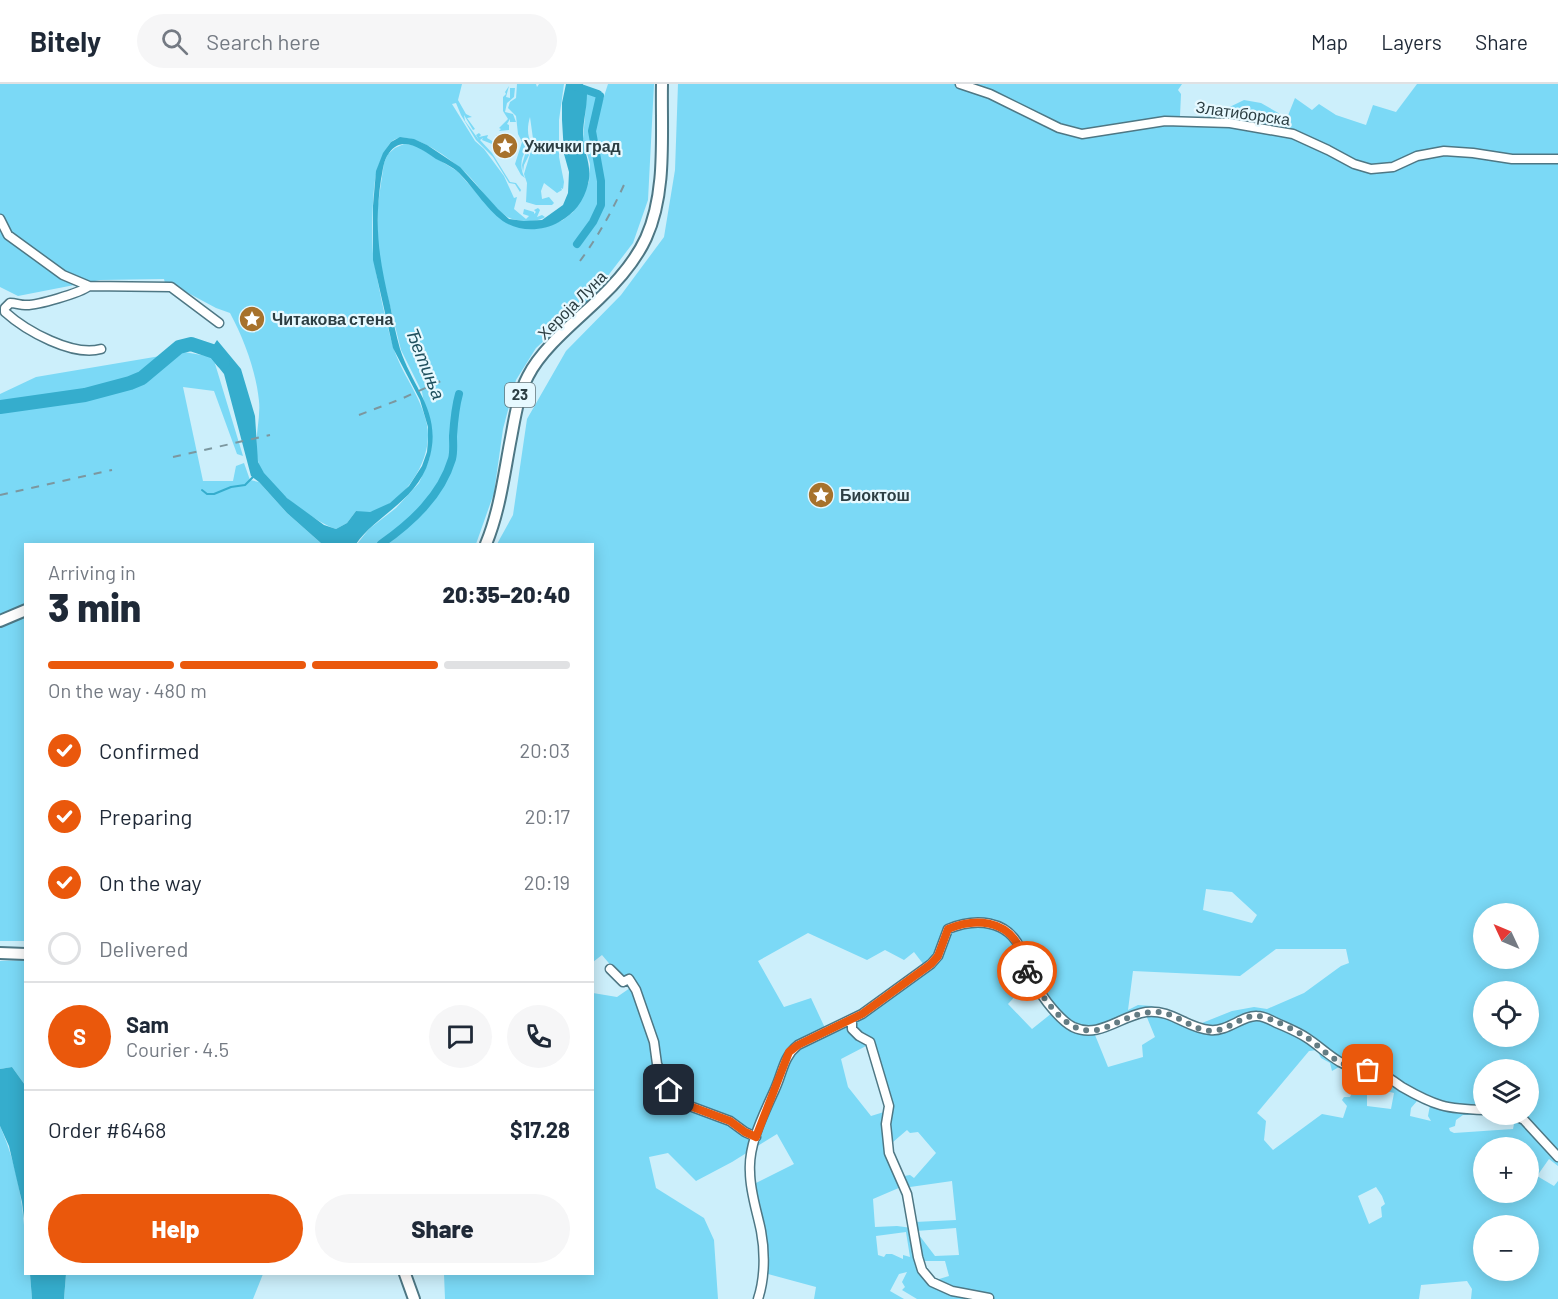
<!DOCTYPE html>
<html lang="en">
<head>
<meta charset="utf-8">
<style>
	:root { --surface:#fff; --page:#f6f6f7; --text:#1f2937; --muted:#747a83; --line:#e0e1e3; --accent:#ea580c }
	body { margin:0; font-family:Barlow,sans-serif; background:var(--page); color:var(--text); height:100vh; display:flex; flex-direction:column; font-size:22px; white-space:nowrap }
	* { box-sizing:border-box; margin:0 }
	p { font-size:20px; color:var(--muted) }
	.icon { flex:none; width:33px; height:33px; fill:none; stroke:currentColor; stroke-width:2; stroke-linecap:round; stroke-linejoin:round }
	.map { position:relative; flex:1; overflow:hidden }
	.side { position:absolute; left:24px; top:459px; width:570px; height:732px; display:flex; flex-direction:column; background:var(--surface); border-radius:0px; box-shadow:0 3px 15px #0003 }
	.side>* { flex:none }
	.needle { width:39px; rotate:314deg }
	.tools { position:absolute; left:1473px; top:819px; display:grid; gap:12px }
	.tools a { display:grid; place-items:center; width:66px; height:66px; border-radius:50%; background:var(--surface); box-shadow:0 3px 15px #0003; font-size:30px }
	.pin { position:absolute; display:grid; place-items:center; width:51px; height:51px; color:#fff; margin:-26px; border-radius:12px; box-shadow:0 3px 9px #0006 }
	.courier { position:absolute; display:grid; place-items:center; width:60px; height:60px; margin:-30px; border:4px solid #ea580c; border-radius:50%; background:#fff; color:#222; box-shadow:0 2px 8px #0007 }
	.headline em { font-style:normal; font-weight:800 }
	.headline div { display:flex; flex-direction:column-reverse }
	.headline { display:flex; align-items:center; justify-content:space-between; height:102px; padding:0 24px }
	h1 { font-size:39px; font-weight:800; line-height:45px }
	.bar { display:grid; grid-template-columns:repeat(4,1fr); gap:9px 6px; align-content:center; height:72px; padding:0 24px }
	.bar i { height:8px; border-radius:4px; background:var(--line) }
	.bar .current { background:var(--accent) }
	.bar p { grid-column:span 4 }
	.line { display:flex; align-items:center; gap:15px; padding:0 24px; border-top:2px solid var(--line) }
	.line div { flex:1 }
	.round { display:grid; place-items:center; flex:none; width:63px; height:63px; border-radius:32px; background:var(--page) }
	ol { padding:0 24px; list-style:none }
	li { display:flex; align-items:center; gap:18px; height:66px }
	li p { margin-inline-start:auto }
	li .icon { padding:6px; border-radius:50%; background:var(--accent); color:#fff; stroke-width:4 }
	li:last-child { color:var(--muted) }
	li i { width:33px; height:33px; border:3px solid var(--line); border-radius:50% }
	.cta { display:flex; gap:12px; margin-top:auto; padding:12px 24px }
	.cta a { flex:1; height:69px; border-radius:36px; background:var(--accent); color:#fff; font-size:24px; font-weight:800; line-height:69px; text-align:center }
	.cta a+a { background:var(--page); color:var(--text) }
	header { display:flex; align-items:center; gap:36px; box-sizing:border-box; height:84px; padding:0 30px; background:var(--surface); border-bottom:2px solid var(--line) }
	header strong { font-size:28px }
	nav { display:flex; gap:33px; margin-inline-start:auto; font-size:21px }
	.search { width:420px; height:54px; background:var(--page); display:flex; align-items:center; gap:15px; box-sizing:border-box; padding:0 21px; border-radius:33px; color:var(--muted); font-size:22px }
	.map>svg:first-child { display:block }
	.green { fill:#7bd9f6; fill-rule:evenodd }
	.water { fill:#35adcd }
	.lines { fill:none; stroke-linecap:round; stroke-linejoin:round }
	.stream { stroke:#35adcd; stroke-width:2 }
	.canal { stroke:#35adcd; stroke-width:8 }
	.river { stroke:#35adcd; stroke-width:14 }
	.minor-casing { stroke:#4e7784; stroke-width:11 }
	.major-casing { stroke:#4e7784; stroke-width:14 }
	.minor { stroke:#fff; stroke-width:8 }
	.major { stroke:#fff; stroke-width:10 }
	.rail { stroke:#7c979f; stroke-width:2; stroke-dasharray:8 8; stroke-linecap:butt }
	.done { stroke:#647c83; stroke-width:6; stroke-dasharray:0 10.8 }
	.route { stroke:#ea580c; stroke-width:8 }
	.labels { text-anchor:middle; stroke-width:4.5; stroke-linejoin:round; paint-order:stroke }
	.shield { fill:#e7f9ff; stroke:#64767b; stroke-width:1.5 }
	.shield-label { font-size:15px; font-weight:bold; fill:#2c3e43 }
	.street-label { font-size:16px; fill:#2c3e43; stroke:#e7f9ff }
	.poi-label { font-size:16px; font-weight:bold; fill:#2c3e43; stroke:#e7f9ff; text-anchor:start }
	.water-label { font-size:18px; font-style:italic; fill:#1e4f5d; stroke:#e7f9ff }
</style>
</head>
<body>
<header>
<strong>Bitely</strong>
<div class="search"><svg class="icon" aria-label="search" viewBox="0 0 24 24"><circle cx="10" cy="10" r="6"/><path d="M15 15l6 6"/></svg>Search here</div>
<nav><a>Map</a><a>Layers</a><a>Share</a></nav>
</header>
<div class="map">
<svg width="1558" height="1215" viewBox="0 0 1558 1215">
	<rect width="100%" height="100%" fill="#cceffb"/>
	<path class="green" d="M0,0H462L458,16L466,30L472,33L467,34L475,45L473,46L464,31L465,37L479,56L476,51L479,49L481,51L479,53L488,51L487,54L494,58L492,60L482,56L483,54L480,56L492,69L510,98L516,99L521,106L520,108L515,100L509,99L493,73L476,56L461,31L456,19L452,20L475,57L484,65L504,92L514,114L517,113L514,125L526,135L529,132L523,130L524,125L534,128V130L536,128L534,126L538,124L540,126L537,133L542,131L545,133C537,139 514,138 506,132C488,119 477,97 459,83C446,72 407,43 391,58C387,62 378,81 377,87C372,101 371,163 374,177C379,205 385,235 393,262C401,290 421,311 427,341C434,374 404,421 370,428C366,429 360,428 356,427L347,439L336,445C314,438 263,400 258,377C253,357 261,336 259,317C256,287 244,255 230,229L216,224L175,202L166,204L164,195L100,196L18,212L0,203Z
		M517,0H536L537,3L539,0H564L559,36V73L564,98L563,105L561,104L562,106L557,109L544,99L541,107L542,115L549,113L554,119L552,121H536L526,118L527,99L524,90L532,64L534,62L530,33C527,43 527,53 532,60L527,68L529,71L524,81L523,88L522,81L526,67C520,74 520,86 525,94L521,91L515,80L522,58L518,50L516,32L508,24L510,18L516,14Z
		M608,0H654L648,116L633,159L591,214L536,264L516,296L503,345L494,409L476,460H357L369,445L396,424L419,399L429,376L432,361L422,308L401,266L380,182L378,167V120L384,79L388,70L395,64L404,60L415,61L457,87L490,124L507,139L527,145L546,143L563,136L573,128L589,98L590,80L583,55L587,9L598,11L589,46L596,74L599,97V119L587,144L576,158L579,162L595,141L604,118V96L594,43Z
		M678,0H1182L1178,6L1181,10L1180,32L1149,35L1085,46L1158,41L1262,42L1261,36L1209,33L1244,16L1261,19L1287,34L1295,14L1312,26L1319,20L1336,31L1366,41L1373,21L1396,28L1417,0H1558V1082L1549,1075L1537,1092L1554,1102L1558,1097V1215H1471L1472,1205L1467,1197L1421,1201L1419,1215H917L902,1206L905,1203L902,1198L907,1188L899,1190L890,1207L904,1215H814L816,1203L768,1190L746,1104L794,1080L777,1050L732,1078L696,1097L668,1069L649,1073L656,1104L704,1134L714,1156L718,1215H445L444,1190H592L593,909L617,913L630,904L602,871L593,878L592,460H497L513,431L527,335L566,267L621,211L664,153L675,86ZM1206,805L1232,808L1257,831L1252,839L1203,826ZM1484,830H1528V874H1484ZM808,849L867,876L885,866L904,876L914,868L924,881L862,927L825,944L811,914L784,923L758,877ZM1276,865H1346L1349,879L1341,882L1304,909L1267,925L1254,923L1232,927L1197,941L1152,922L1138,921L1128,926L1133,887L1240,892ZM1028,898L1052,929L1032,945L1008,920ZM1484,908H1528V952H1484ZM1146,931L1155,953L1142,961L1143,973L1108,983L1095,951L1119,939ZM866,962L886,1023L884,1028L871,1032L848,1003L841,975ZM1317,966L1321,974L1330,979L1332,987L1346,979L1365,989V992H1354L1353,996L1359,1000L1355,1003L1350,1013H1344L1342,1016L1347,1022L1343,1034L1322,1030L1273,1066L1264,1056L1266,1037L1257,1029L1309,967ZM1484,986H1528V1030L1498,1031L1514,1040L1513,1045L1454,1049L1450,1047L1449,1044L1455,1042L1456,1036L1463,1031H1491L1484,1030ZM1375,1004L1394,1009L1391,1025L1367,1022V1008ZM1417,1017L1430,1021L1428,1032L1431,1037L1410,1032L1411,1024ZM907,1046L910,1049L918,1048L936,1069L914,1094L910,1091L904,1092L893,1069V1058ZM1484,1064H1528V1108H1484ZM952,1097L956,1136L915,1138L912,1144L897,1142L875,1143L873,1115L908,1100L910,1103ZM1376,1103L1382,1112L1385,1120L1381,1123L1382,1133L1369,1140L1358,1112ZM1484,1142H1528V1186H1484ZM956,1144L959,1171L935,1172L916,1147ZM906,1148L910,1173L903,1171V1175L892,1170H886L884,1173L878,1171L876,1152ZM923,1177H945L949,1192L936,1196L928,1193Z
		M509,2L506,13L510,14V4H515L514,13L507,19L505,28L513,30L516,38H510V35L507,40L509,41V46L499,47L501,45L499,44L508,35L503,27V13L506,10L505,8Z
		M184,268L213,273L243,372L237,370L214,307L183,303L203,397H233L236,382L244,379L250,396L259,398L287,429L322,460H26L25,857H0V310L36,293Z
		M25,876V1001L12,983L0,985V877Z
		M0,1042C21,1090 26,1138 26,1190H30L32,1215H0Z
		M66,1190H263L253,1215H64Z"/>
	<path class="water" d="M566,0H583L582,5L587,10C587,24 583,37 583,51C583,68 593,82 588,100C584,117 574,130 559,138C543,147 522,148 506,139C489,129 474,104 459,89C453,83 444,79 436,75C422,66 403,50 389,69C383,77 383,86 381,95C374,143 379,175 390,221C393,236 396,251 400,265C413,305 443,329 429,376C417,417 377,430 356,460H322L287,429L259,398L251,392L224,290L208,270L217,256L241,285L255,332L258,378L264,389L287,414L324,441L336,445L347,439L356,427L370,428L390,419L409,402L422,382L427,368L428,357V343L420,316L393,264L373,176V122L376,87L383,69L391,58L400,53L414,55L427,61L460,83L498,125L509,135L524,137L542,136L563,121L568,109L569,88L564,70L562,36V19Z
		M12,983L25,1001V1143L22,1118L9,1062L0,1042V985Z
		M30,1190H66L64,1215H32Z"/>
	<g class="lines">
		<path class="stream" d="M202,406L207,410H214L231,403L245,401L253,393"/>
		<path class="canal" d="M575,2L598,10
			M577,160L593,138L601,121V97L592,47L600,12
			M381,460C411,439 441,412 452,375C454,368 453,359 453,352C454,337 455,324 459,310"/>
		<path class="river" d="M0,323L85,311L130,299L142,294L179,263L191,260L215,268L223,278"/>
		<g class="minor-casing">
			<path id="minor" d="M960,0L990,10L1059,44L1082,50L1165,37L1230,39L1293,50L1328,66L1354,80L1371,85L1393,83L1417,72L1444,67L1473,69L1512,75H1558
				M0,135L8,151L63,191L89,202L171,203L219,239
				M89,202C80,209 36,222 25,221C20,221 16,219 10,219L5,224V228C26,247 73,273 101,265
				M610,885L623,898L629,895L636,906L654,958L657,980L669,1006L687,1021L730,1037L745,1048L756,1053
				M852,935V945L859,952L870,958L889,1022L886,1040L889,1069L907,1110L918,1173L922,1186L932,1198L952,1207L989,1214
				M1512,1030L1524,1036L1558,1073
				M758,1215C765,1194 765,1168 761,1147C757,1127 750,1108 750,1088C748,1060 764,1030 775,1005C783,988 783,973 798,961L862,930L931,880L938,872L948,845C975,834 1008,835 1021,866C1023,873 1024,881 1027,888C1036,904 1057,935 1073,943C1099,955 1120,932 1146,928C1172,925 1186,944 1210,946C1227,948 1243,931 1257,932C1265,932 1272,937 1279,940C1288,944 1298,948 1307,954C1318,961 1328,971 1340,978C1351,985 1367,984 1379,989C1387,992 1395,998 1402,1003C1435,1022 1446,1025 1484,1026"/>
		</g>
		<g class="major-casing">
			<path id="major" d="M486,460C500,426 504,390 511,354C515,333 518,311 528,292C542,264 576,237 599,215C618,197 635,178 646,154C667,108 661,50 662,0
				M0,537L26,526
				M0,869L26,870
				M405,1190L414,1215"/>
		</g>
		<use href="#minor" class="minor"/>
		<use href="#major" class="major"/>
		<path class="rail" d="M580,177C599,151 614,124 627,94
			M359,331L401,315L443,296
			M173,373L270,351
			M0,411L112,386"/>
	</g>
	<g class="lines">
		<path class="done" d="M1027,887C1043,913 1068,958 1104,944C1122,937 1136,928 1156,928C1176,928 1191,946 1211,947C1228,947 1243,930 1259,932C1272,934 1297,947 1309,955C1320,963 1330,974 1342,979C1349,983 1360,983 1368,986"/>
		<path class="route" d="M669,1006L687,1021L730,1037L745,1048L756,1053L789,968L798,961L862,930L931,880L938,872L948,845C974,834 1007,835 1020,865C1023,872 1024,880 1027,887"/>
	</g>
	<defs>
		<g id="sight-disc" transform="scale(1.35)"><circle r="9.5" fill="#a7722c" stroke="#e7f9ff"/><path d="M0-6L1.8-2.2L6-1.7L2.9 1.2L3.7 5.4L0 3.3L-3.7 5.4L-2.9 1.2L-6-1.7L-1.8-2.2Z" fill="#fff"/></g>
	</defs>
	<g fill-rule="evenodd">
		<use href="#sight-disc" x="505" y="62"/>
		<use href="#sight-disc" x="252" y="235"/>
		<use href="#sight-disc" x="821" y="411"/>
	</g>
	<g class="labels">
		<rect class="shield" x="505" y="299" width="30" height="24" rx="4.5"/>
		<g class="shield-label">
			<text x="520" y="316">23</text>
		</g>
		<g class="street-label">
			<text transform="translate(1243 29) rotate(8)" y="6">Златиборска</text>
			<text transform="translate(572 221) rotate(-45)" y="6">Хероја Луна</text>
		</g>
		<g class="poi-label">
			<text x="524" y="68">Ужички град</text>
			<text x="272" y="241">Читакова стена</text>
			<text x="840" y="417">Биоктош</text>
		</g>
		<g class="water-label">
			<text transform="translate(425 280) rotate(68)" y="6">Ђетиња</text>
		</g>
	</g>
</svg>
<div class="tools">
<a><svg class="needle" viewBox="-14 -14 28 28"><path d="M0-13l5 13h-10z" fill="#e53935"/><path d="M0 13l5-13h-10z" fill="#747a83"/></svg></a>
<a><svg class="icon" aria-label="locate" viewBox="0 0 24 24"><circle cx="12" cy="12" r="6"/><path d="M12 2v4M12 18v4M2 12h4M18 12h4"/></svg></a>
<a><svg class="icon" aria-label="layers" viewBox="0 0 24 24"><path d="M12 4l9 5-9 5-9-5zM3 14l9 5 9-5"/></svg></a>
<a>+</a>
<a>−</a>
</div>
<div class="pin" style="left:1368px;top:986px;background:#ea580c"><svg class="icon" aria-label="bag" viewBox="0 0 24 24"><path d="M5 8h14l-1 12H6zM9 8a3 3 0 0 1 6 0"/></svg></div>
<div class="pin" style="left:669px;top:1006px;background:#1f2937"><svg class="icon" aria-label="home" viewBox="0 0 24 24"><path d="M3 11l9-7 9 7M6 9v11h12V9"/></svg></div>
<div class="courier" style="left:1027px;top:887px"><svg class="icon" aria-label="bike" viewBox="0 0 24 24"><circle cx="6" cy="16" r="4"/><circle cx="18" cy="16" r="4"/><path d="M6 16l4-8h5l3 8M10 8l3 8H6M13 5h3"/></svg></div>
<section class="side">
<div class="headline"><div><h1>3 min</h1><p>Arriving in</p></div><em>20:35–20:40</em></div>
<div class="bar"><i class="current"></i><i class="current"></i><i class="current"></i><i></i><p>On the way · 480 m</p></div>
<ol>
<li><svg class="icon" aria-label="check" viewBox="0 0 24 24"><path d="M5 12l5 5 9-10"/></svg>Confirmed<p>20:03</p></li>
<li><svg class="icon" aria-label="check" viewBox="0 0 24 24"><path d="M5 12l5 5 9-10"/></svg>Preparing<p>20:17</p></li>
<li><svg class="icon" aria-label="check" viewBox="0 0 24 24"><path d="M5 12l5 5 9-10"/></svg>On the way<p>20:19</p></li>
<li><i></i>Delivered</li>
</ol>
<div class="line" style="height:108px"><b class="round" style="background:var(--accent);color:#fff">S</b><div><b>Sam</b><p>Courier · 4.5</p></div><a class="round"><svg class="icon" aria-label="chat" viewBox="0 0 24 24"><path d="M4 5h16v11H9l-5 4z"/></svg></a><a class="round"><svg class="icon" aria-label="phone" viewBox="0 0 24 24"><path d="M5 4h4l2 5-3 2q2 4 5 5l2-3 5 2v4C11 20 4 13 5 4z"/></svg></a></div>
<div class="line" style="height:78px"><div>Order #6468</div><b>$17.28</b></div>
<div class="cta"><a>Help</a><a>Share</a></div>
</section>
</div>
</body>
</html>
